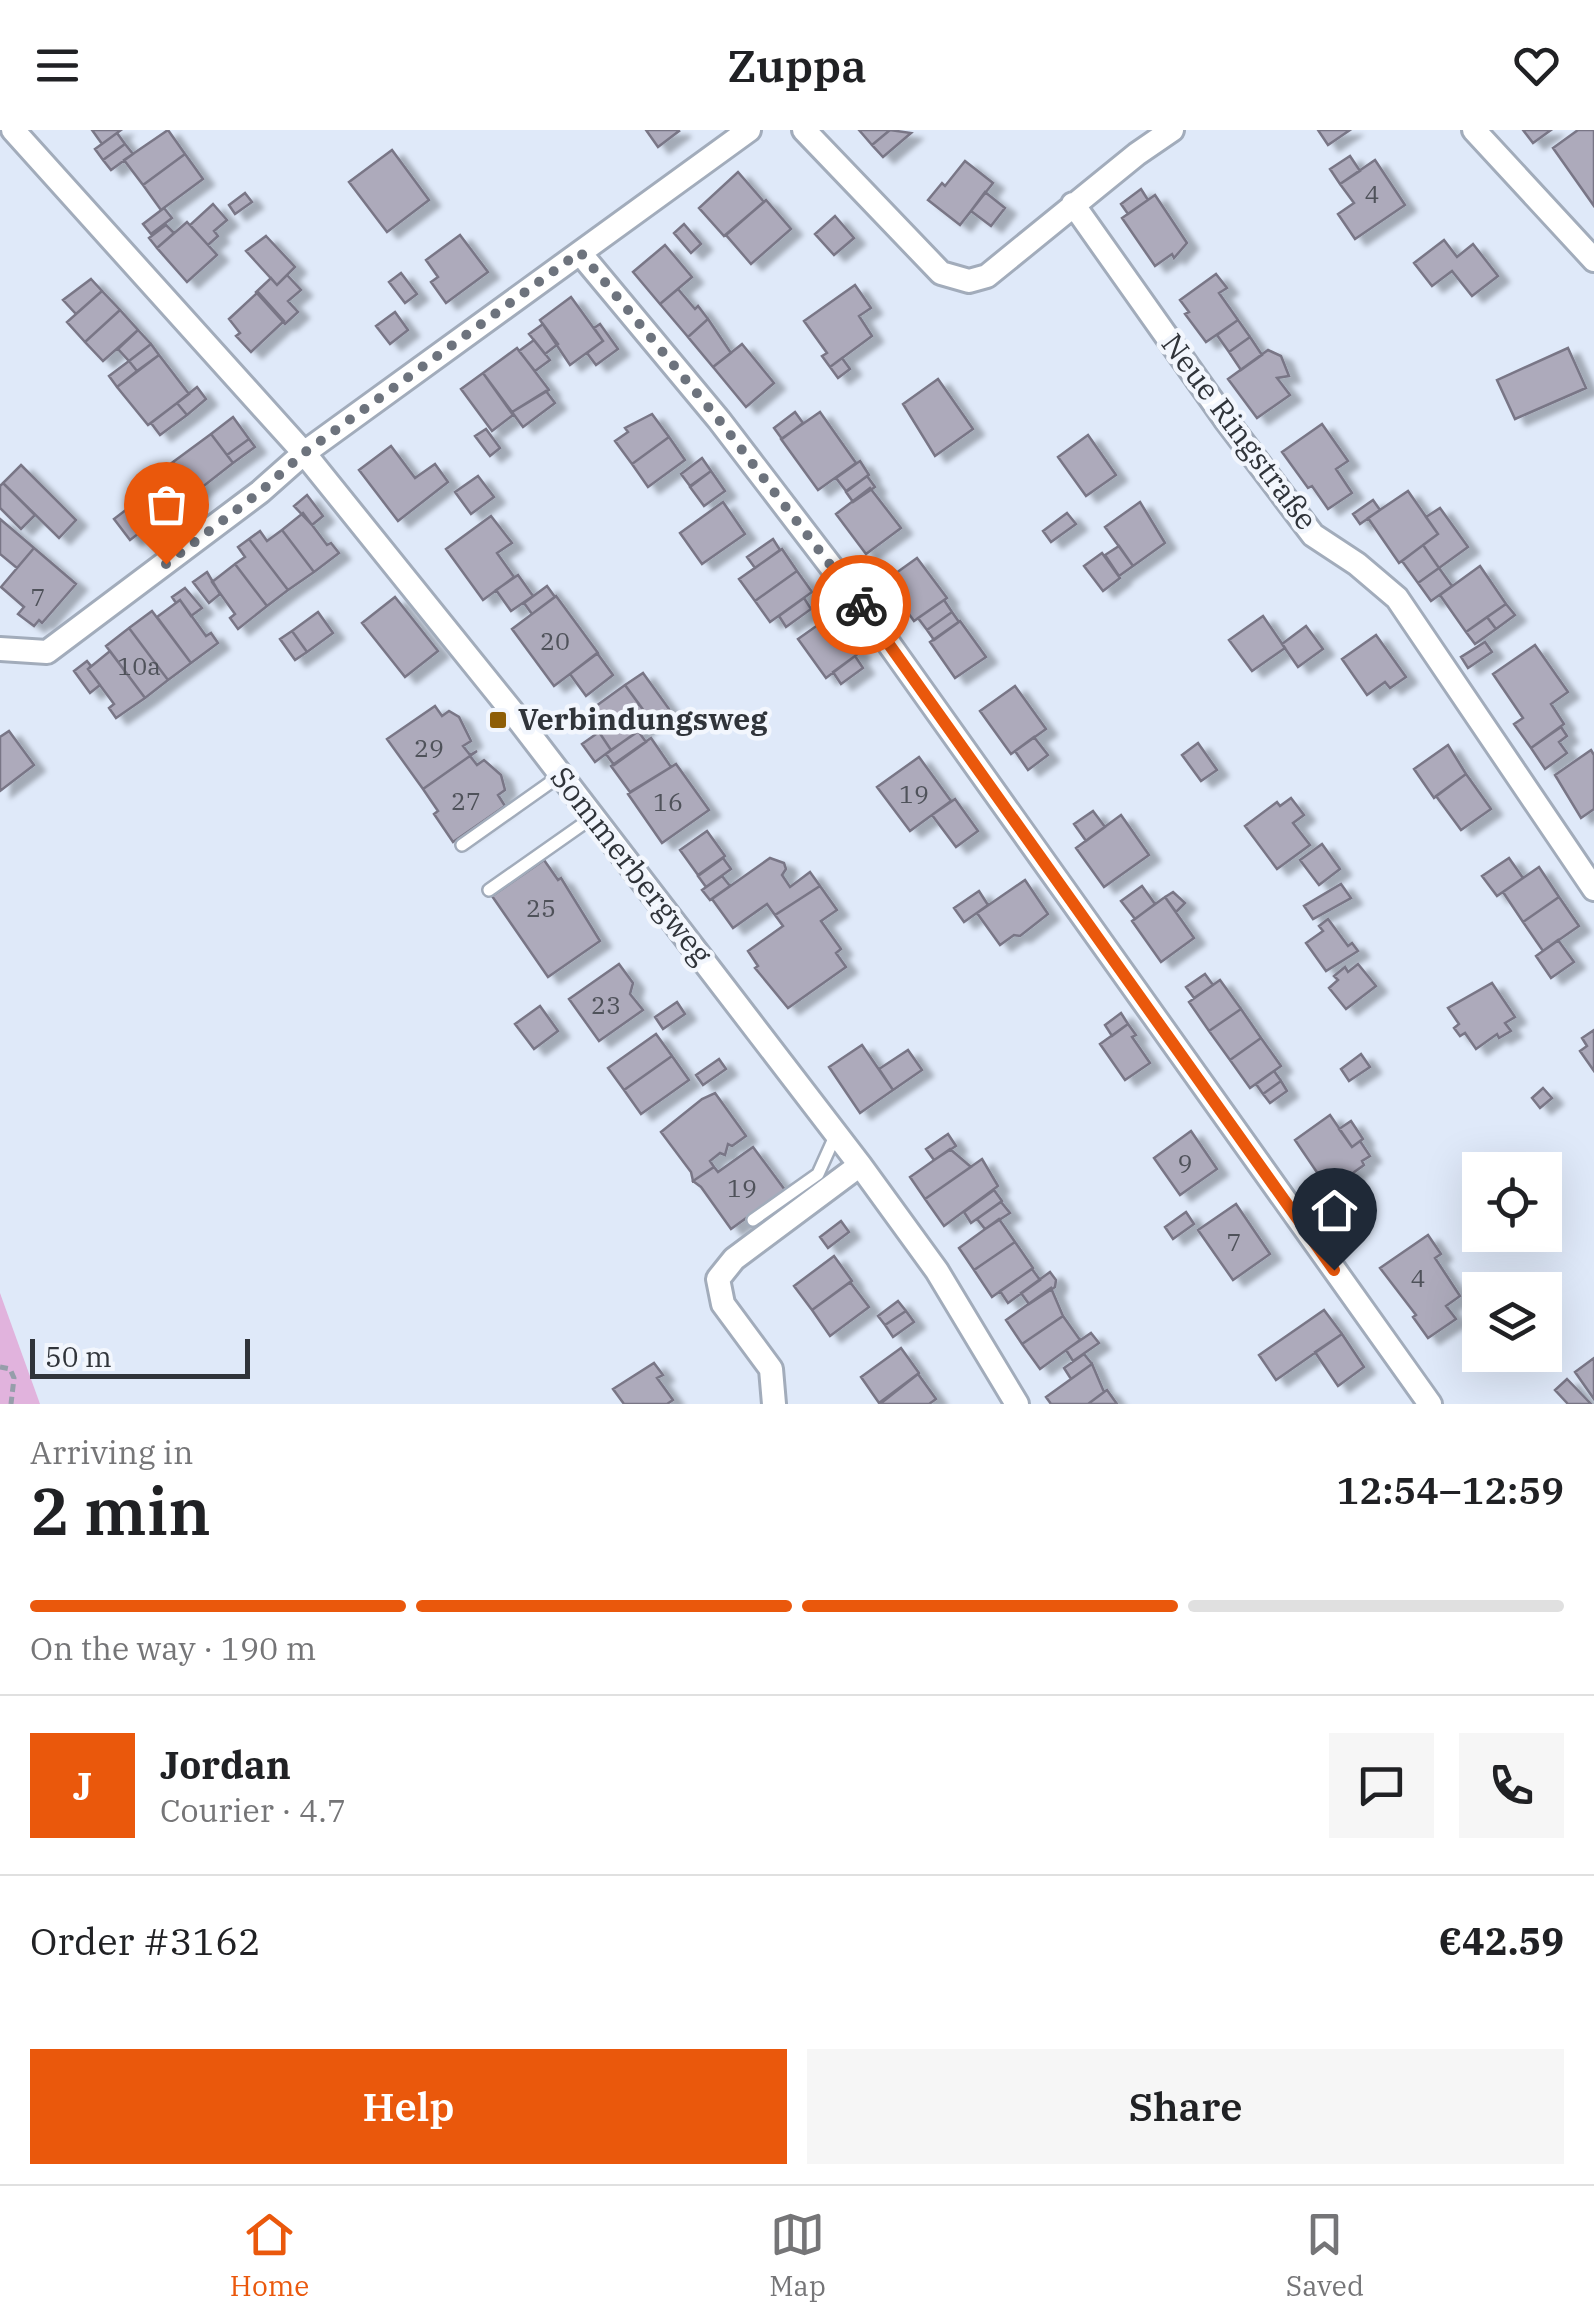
<!DOCTYPE html>
<html lang="en">
<head>
<meta charset="utf-8">
<style>
	:root { --surface:#fff; --page:#f6f6f6; --text:#202124; --muted:#757577; --line:#e0e0e0; --accent:#ea580c }
	body { margin:0; font-family:"IBM Plex Serif",serif; background:var(--page); color:var(--text); height:100vh; display:flex; flex-direction:column; font-size:38px; white-space:nowrap }
	* { box-sizing:border-box; margin:0 }
	p { font-size:32px; color:var(--muted) }
	.icon { flex:none; width:55px; height:55px; fill:none; stroke:currentColor; stroke-width:2; stroke-linecap:round; stroke-linejoin:round }
	.map { position:relative; height:1274px; overflow:hidden }
	.side { display:flex; flex-direction:column; background:var(--surface); flex:1 }
	.side>* { flex:none }
	.tools { position:absolute; left:1462px; top:1022px; display:grid; gap:20px }
	.tools a { display:grid; place-items:center; width:100px; height:100px; border-radius:0px; background:var(--surface); box-shadow:0 10px 40px #0002; font-size:50px }
	.scale { position:absolute; left:30px; bottom:25px; width:220px; box-sizing:border-box; padding-left:10px; border:5px solid #30343a; border-top:0; font-size:28px; line-height:35px; white-space:nowrap; color:#30343a; -webkit-text-stroke:8px #f2f6fd; paint-order:stroke }
	.pin { position:absolute; display:grid; place-items:center; width:85px; height:85px; color:#fff; margin:-102px -42px; border-radius:50% 50% 50% 0; rotate:-45deg; box-shadow:0 0 10px #0007 }
	.pin .icon { rotate:45deg }
	.courier { position:absolute; display:grid; place-items:center; width:100px; height:100px; margin:-50px; border:8px solid #ea580c; border-radius:50%; background:#fff; color:#222; box-shadow:0 2px 12px #0007 }
	.headline em { font-style:normal; font-weight:600 }
	.headline div { display:flex; flex-direction:column-reverse }
	.headline { display:flex; align-items:center; justify-content:space-between; height:170px; padding:0 30px }
	h1 { font-size:65px; font-weight:600; line-height:75px }
	.bar { display:grid; grid-template-columns:repeat(4,1fr); gap:15px 10px; align-content:center; height:120px; padding:0 30px }
	.bar i { height:12px; border-radius:8px; background:var(--line) }
	.bar .current { background:var(--accent) }
	.bar p { grid-column:span 4 }
	.line { display:flex; align-items:center; gap:25px; padding:0 30px; border-top:2px solid var(--line) }
	.line div { flex:1 }
	.round { display:grid; place-items:center; flex:none; width:105px; height:105px; border-radius:0px; background:var(--page) }
	.primary-button { display:flex; gap:20px; margin-top:auto; padding:20px 30px }
	.primary-button a { flex:1; height:115px; border-radius:0px; background:var(--accent); color:#fff; font-size:40px; font-weight:600; line-height:115px; text-align:center }
	.primary-button a+a { background:var(--page); color:var(--text) }
	header { display:flex; justify-content:space-between; align-items:center; height:130px; padding:0 30px; background:var(--surface); font-size:45px; font-weight:600 }
	.dock { display:flex; justify-content:space-around; align-items:center; height:140px; border-top:2px solid var(--line); background:var(--surface); font-size:28px; color:var(--muted) }
	.dock a { display:grid; justify-items:center; gap:5px }
	.dock .current { color:var(--accent) }
	.map>svg:first-child { display:block }
	.green { fill:#e1b3dd }
	.building { fill:#adaabb; stroke:#797686; stroke-width:2.5; filter:url(#shadow) }
	.lines { fill:none; stroke-linecap:round; stroke-linejoin:round }
	.service-casing { stroke:#a2acbb; stroke-width:16 }
	.minor-casing { stroke:#a2acbb; stroke-width:28 }
	.path { stroke:#969eaa; stroke-width:5; stroke-dasharray:8 5; stroke-linecap:butt }
	.service { stroke:#fff; stroke-width:11 }
	.minor { stroke:#fff; stroke-width:22 }
	.done { stroke:#6d737d; stroke-width:10; stroke-dasharray:0 18 }
	.route { stroke:#ea580c; stroke-width:12 }
	.poi-dot { fill:#8e5e07; stroke:#f2f6fd; stroke-width:4 }
	.labels { text-anchor:middle; stroke-width:9; stroke-linejoin:round; paint-order:stroke }
	.number-label { font-size:25px; fill:#4f525a }
	.street-label { font-size:30px; fill:#30343a; stroke:#f2f6fd }
	.poi-label { font-size:30px; font-weight:bold; fill:#30343a; stroke:#f2f6fd; text-anchor:start }
</style>
</head>
<body>
<header><svg class="icon" aria-label="menu" viewBox="0 0 24 24"><path d="M4 6h16M4 12h16M4 18h16"/></svg>Zuppa<svg class="icon" aria-label="heart" viewBox="0 0 24 24"><path d="M12 20l-8-8c-3-5 5-10 8-4 3-6 11-1 8 4z"/></svg></header>
<div class="map">
<svg width="1594" height="1274" viewBox="0 0 1594 1274">
	<defs>
		<filter id="shadow"><feDropShadow dx="11" dy="6" stdDeviation="2.5" flood-color="#0004"/></filter>
	</defs>
	<rect width="100%" height="100%" fill="#dfe9f9"/>
	<path class="green" d="M0,1163L40,1274H0Z"/>
	<path class="building" d="M92,0H121L102,14Z
		M168,0L185,24L143,55L124,30Z
		M646,0H678L679,1L658,17Z
		M859,0H890L872,15Z
		M890,0L911,3L883,27L872,15Z
		M1318,0H1350L1328,15Z
		M1523,0H1551L1533,13Z
		M1578,0H1594V76L1553,18Z
		M117,3L125,14L103,30L95,19Z
		M125,14L133,24L111,40L103,30Z
		M392,20L429,70L387,102L349,52Z
		M185,24L203,49L161,80L143,55Z
		M1350,26L1360,41L1340,54L1330,39Z
		M1375,30L1405,75L1355,109L1338,84L1354,73L1340,54Z
		M965,31L993,53L960,95L928,70L942,53L945,56Z
		M738,42L764,72L724,106L699,78Z
		M1141,59L1148,70L1128,84L1121,74Z
		M985,62L1005,78L991,96L971,81Z
		M245,63L252,72L235,84L229,75Z
		M1155,65L1187,113L1174,128L1172,124L1155,136L1122,88Z
		M766,70L791,99L751,134L726,105Z
		M213,74L227,90L214,101L218,106L208,115L190,95Z
		M164,78L172,88L151,104L143,94Z
		M835,86L854,108L834,125L815,104Z
		M187,92L217,125L187,152L157,118Z
		M684,94L701,114L691,123L674,103Z
		M166,95L174,103L157,118L149,108Z
		M460,105L488,142L446,173L431,152L438,147L426,130Z
		M266,106L295,137L277,155L246,121Z
		M1444,110L1457,127L1473,114L1498,146L1472,166L1452,141L1432,156L1414,133Z
		M665,115L692,147L660,174L633,142Z
		M401,143L417,164L405,173L389,152Z
		M1216,144L1227,158L1219,163L1238,190L1206,212L1185,184L1189,182L1180,170Z
		M287,145L301,160L288,171L298,182L285,194L256,162L271,148L277,155Z
		M91,149L102,161L76,184L63,170Z
		M855,155L871,178L859,186L872,206L830,237L822,226L827,223L804,191Z
		M678,159L695,179L698,176L708,189L688,207L660,174Z
		M102,161L120,180L85,212L67,192Z
		M258,162L284,191L251,222L236,206L240,203L229,189Z
		M571,167L603,211L570,235L540,190Z
		M120,180L138,200L103,231L85,212Z
		M395,182L408,200L390,214L376,196Z
		M708,189L731,223L713,237L688,207Z
		M1238,190L1250,207L1229,222L1217,205Z
		M543,194L558,214L545,224L529,204Z
		M600,194L618,219L596,235L587,223L603,211L594,198Z
		M138,200L151,214L129,231L118,219Z
		M1250,207L1262,225L1241,240L1229,222Z
		M534,210L550,230L535,241L519,221Z
		M151,214L159,225L137,241L129,231Z
		M742,214L774,253L746,277L713,237Z
		M517,218L549,260L512,282L483,243Z
		M1568,218L1586,258L1515,289L1497,250Z
		M1268,220L1281,226L1289,246L1277,248L1290,265L1257,288L1228,249Z
		M159,225L189,264L148,295L117,257Z
		M842,228L850,239L838,248L830,237Z
		M129,231L137,241L117,257L109,246Z
		M483,243L513,285L492,301L461,259Z
		M938,249L973,299L935,326L903,274Z
		M197,257L206,269L187,285L177,273Z
		M546,261L555,273L523,297L512,282Z
		M177,273L187,285L160,305L151,293Z
		M795,282L803,293L782,309L774,298Z
		M820,282L856,333L818,360L781,309Z
		M652,284L669,307L632,334L615,311L628,302L625,298Z
		M233,287L249,309L227,325L211,304Z
		M1322,294L1348,331L1336,339L1352,363L1328,379L1312,356L1308,358L1282,322Z
		M486,299L500,318L490,326L475,306Z
		M211,304L233,333L196,362L173,332Z
		M1088,305L1116,345L1086,366L1058,327Z
		M669,307L685,330L648,357L632,334Z
		M249,309L255,317L233,333L227,325Z
		M391,316L415,348L435,334L448,352L398,391L359,340Z
		M702,328L711,341L690,356L681,344Z
		M860,331L869,345L846,361L836,348Z
		M173,332L196,362L156,391L134,361Z
		M21,335L76,390L59,408L3,353Z
		M711,341L725,361L704,376L690,357Z
		M478,346L494,367L471,384L455,362Z
		M867,346L875,357L853,372L846,362Z
		M3,353L35,385L21,399L0,378V356Z
		M870,358L901,398L866,424L836,384Z
		M1408,361L1438,404L1399,433L1368,388Z
		M307,365L323,386L312,395L294,376Z
		M1373,370L1380,380L1360,394L1353,384Z
		M723,372L745,404L702,434L680,403Z
		M1140,372L1165,413L1133,436L1105,397Z
		M135,373L151,394L130,410L114,389Z
		M1440,378L1468,417L1439,438L1423,415L1438,404L1426,387Z
		M303,383L327,415L331,413L339,423L314,442L282,400Z
		M1067,383L1076,394L1051,412L1043,401Z
		M491,386L512,413L497,423L514,447L483,470L446,419Z
		M0,389L34,418L17,438L0,424Z
		M282,400L314,442L288,460L249,409L260,401L267,411Z
		M249,409L288,460L267,476L235,434L245,427L238,417Z
		M773,409L780,420L755,438L747,427Z
		M1423,415L1439,438L1418,453L1402,431Z
		M1119,416L1133,436L1119,446L1105,425Z
		M34,418L76,454L42,493L39,490L34,496L18,484L24,477L1,457Z
		M782,419L797,441L755,471L739,449Z
		M1102,423L1120,448L1103,461L1084,436Z
		M917,428L947,468L914,491L885,451Z
		M235,434L267,476L238,499L230,488L235,484L212,452Z
		M1480,436L1506,474L1466,502L1440,465Z
		M1439,438L1452,456L1431,471L1418,453Z
		M797,441L812,462L770,492L755,471Z
		M207,442L220,464L209,473L193,452Z
		M518,445L533,466L511,481L496,460Z
		M547,456L555,467L532,484L524,473Z
		M185,458L202,478L191,486L180,470L176,473L172,467Z
		M556,466L598,523L554,556L512,499Z
		M395,467L438,521L405,547L362,493Z
		M804,468L811,479L786,497L779,486Z
		M180,470L206,506L211,503L218,513L191,533L157,487Z
		M944,470L952,482L927,500L918,488Z
		M1506,474L1515,485L1496,499L1487,487Z
		M152,481L191,533L168,550L129,498Z
		M318,482L333,503L307,522L292,501Z
		M952,482L959,492L934,510L927,500Z
		M832,485L859,523L826,548L798,509Z
		M1263,486L1285,518L1252,541L1229,510Z
		M1487,487L1496,499L1475,514L1466,502Z
		M960,491L986,527L955,548L930,512Z
		M1306,496L1323,519L1298,537L1282,514Z
		M129,498L168,550L145,568L106,516Z
		M292,501L307,522L295,530L280,509Z
		M1376,505L1406,547L1390,558L1385,552L1367,565L1342,529Z
		M1485,512L1492,522L1468,538L1461,527Z
		M1535,515L1568,562L1551,574L1564,594L1531,618L1514,594L1523,588L1493,544Z
		M110,521L145,568L116,588L109,578L114,574L88,539Z
		M597,523L613,545L586,566L570,544Z
		M855,526L863,538L841,554L833,542Z
		M87,531L91,536L88,539L100,555L90,563L74,541Z
		M643,543L669,579L652,592L625,555Z
		M625,555L639,574L599,602L585,584Z
		M1015,556L1046,599L1011,624L980,581Z
		M639,574L652,592L611,620L599,602Z
		M435,576L442,586L449,581L459,587L471,611L463,616L470,625L477,621L423,659L387,609Z
		M1561,597L1567,606L1559,612L1567,623L1545,639L1531,618Z
		M9,601L34,635L0,661V607Z
		M638,601L646,612L614,635L606,624Z
		M599,602L611,620L595,632L582,614Z
		M1034,607L1048,625L1028,640L1015,621Z
		M651,608L671,637L630,662L611,636Z
		M1198,613L1217,640L1201,651L1182,625Z
		M1448,615L1466,644L1434,668L1414,639Z
		M1591,620L1594,625V679L1581,688L1555,645Z
		M477,621L470,626L477,635L484,630L501,645L505,660L498,665L505,676L453,712L434,684L438,681L423,659Z
		M919,627L951,671L910,701L877,657Z
		M676,634L709,680L662,713L628,664Z
		M1466,644L1491,679L1461,700L1436,666Z
		M1291,668L1304,685L1293,693L1310,715L1277,739L1245,696L1277,672L1280,676Z
		M955,669L978,701L956,717L932,685Z
		M1093,681L1105,697L1086,711L1074,694Z
		M1121,685L1149,725L1104,757L1076,718Z
		M707,701L725,726L698,745L680,720Z
		M1322,714L1340,739L1319,755L1300,730Z
		M723,728L731,739L706,757L698,746Z
		M770,728L784,733L786,739L782,745L790,757L810,742L820,756L775,785L767,774L733,798L712,769Z
		M1509,728L1523,748L1497,766L1482,746Z
		M544,730L558,750L561,748L600,811L548,847L492,766Z
		M1539,737L1559,767L1523,792L1503,762Z
		M722,746L730,756L710,770L702,760Z
		M1025,750L1048,784L1020,806L1014,805L1000,815L977,783Z
		M1341,754L1351,768L1313,789L1304,776Z
		M820,756L837,780L821,791L841,819L836,823L846,837L788,878L755,838L758,836L748,821L783,796L775,785Z
		M1142,756L1155,774L1135,789L1121,771Z
		M979,761L988,775L964,792L954,778Z
		M1173,762L1185,773L1176,782L1165,767Z
		M1165,767L1194,808L1161,832L1132,791Z
		M1559,767L1579,796L1543,821L1523,792Z
		M1328,789L1348,816L1352,813L1358,821L1326,841L1306,813L1323,801L1319,796Z
		M1558,810L1574,832L1551,848L1536,826Z
		M619,834L633,853L630,864L643,880L599,911L569,869Z
		M1358,834L1376,856L1346,879L1329,858L1338,850L1334,846L1345,837L1348,842Z
		M1205,844L1213,855L1194,868L1186,857Z
		M1220,850L1241,879L1209,901L1189,872Z
		M1492,853L1515,887L1505,893L1511,901L1499,908L1497,904L1476,919L1465,903L1460,906L1454,898L1459,894L1448,878Z
		M677,872L685,884L663,899L655,887Z
		M540,876L558,901L534,919L515,894Z
		M1241,879L1261,908L1230,930L1209,901Z
		M1121,883L1128,894L1112,906L1105,895Z
		M1128,894L1136,905L1132,907L1150,933L1125,950L1100,914Z
		M1594,900V941L1580,921L1587,916L1582,908Z
		M656,904L672,926L624,960L608,938Z
		M1261,908L1281,936L1250,958L1230,930Z
		M862,915L893,960L860,983L829,937Z
		M908,920L922,940L893,960L879,939Z
		M1361,924L1370,937L1349,951L1341,939Z
		M672,926L689,950L641,984L624,960Z
		M719,929L726,939L703,955L696,945Z
		M1274,941L1281,951L1263,964L1256,954Z
		M1281,951L1287,961L1270,973L1263,964Z
		M1543,958L1552,968L1540,978L1532,968Z
		M715,963L746,1006L732,1016L728,1014L725,1025L720,1023L710,1031L714,1037L693,1051L691,1042L661,1002L702,969Z
		M1330,985L1352,1017L1360,1011L1370,1026L1362,1031L1364,1035L1329,1060L1295,1010Z
		M1351,991L1363,1009L1352,1017L1339,999Z
		M1191,1001L1217,1039L1180,1065L1154,1028Z
		M948,1004L956,1016L934,1030L926,1019Z
		M753,1017L785,1060L731,1099L701,1057L693,1051L714,1037L718,1042Z
		M950,1019L971,1037L925,1069L910,1047Z
		M982,1029L998,1056L944,1096L925,1069Z
		M994,1060L1002,1071L971,1093L964,1082Z
		M1001,1072L1010,1083L985,1099L977,1089Z
		M1236,1074L1270,1124L1233,1150L1198,1100Z
		M1186,1082L1194,1094L1173,1109L1165,1097Z
		M999,1089L1015,1112L974,1140L959,1118Z
		M841,1091L849,1102L828,1118L820,1107Z
		M1428,1105L1441,1124L1435,1128L1460,1166L1446,1176L1456,1189L1428,1208L1413,1187L1416,1185L1380,1138Z
		M1015,1112L1033,1138L992,1167L974,1140Z
		M834,1126L852,1151L812,1180L794,1156Z
		M1032,1139L1040,1150L1008,1173L1000,1161Z
		M1050,1142L1056,1150L1055,1157L1029,1174L1021,1163Z
		M850,1152L869,1177L830,1206L812,1180Z
		M1051,1158L1063,1186L1022,1214L1006,1190Z
		M898,1171L906,1181L885,1195L878,1186Z
		M1324,1180L1342,1204L1276,1250L1259,1225Z
		M906,1181L914,1192L893,1207L885,1195Z
		M1063,1186L1080,1210L1040,1239L1022,1214Z
		M1091,1203L1099,1213L1073,1231L1066,1220Z
		M1342,1204L1364,1237L1338,1256L1315,1222Z
		M901,1218L919,1243L879,1273L861,1247Z
		M1084,1224L1092,1234L1071,1249L1064,1238Z
		M1594,1228V1269L1575,1242Z
		M654,1233L663,1245L657,1248L673,1270L667,1274H624L613,1259Z
		M1092,1234L1104,1262L1088,1274H1051L1046,1267Z
		M918,1244L936,1269L929,1274H880Z
		M1567,1249L1591,1274H1568L1555,1260Z
		M1107,1260L1117,1274H1088L1104,1262Z"/>
	<g class="lines">
		<g class="service-casing">
			<path id="service" d="M462,715L561,645
				M489,760L593,687
				M753,1090L818,1044L836,1004"/>
		</g>
		<g class="minor-casing">
			<path id="minor" d="M13,0L304,323L511,580L860,1035L937,1141L1017,1274
				M804,0L941,143L969,151L987,146L1137,24L1172,0
				M1474,0L1594,130
				M1073,74L1225,289L1313,405L1357,434L1397,468L1594,759
				M580,123L719,290L872,490L1430,1274
				M0,519L47,522L260,362L304,323L749,0
				M774,1274L771,1239L723,1174L718,1149L734,1129L860,1035"/>
		</g>
		<path class="path" d="M0,1237L10,1239L14,1248L11,1274"/>
		<use href="#service" class="service"/>
		<use href="#minor" class="minor"/>
	</g>
	<g class="lines">
		<path class="done" d="M166,434L260,362L304,323L580,122L719,290L861,475"/>
		<path class="route" d="M861,475L1334,1140"/>
	</g>
	<rect class="poi-dot" x="488" y="580" width="20" height="20" rx="5"/>
	<g class="labels">
		<g class="number-label">
			<text x="1372" y="73">4</text>
			<text x="38" y="476">7</text>
			<text x="555" y="520">20</text>
			<text x="139" y="545">10a</text>
			<text x="429" y="627">29</text>
			<text x="914" y="673">19</text>
			<text x="466" y="680">27</text>
			<text x="668" y="681">16</text>
			<text x="541" y="787">25</text>
			<text x="606" y="884">23</text>
			<text x="1185" y="1042">9</text>
			<text x="742" y="1067">19</text>
			<text x="1234" y="1121">7</text>
			<text x="1418" y="1157">4</text>
		</g>
		<g class="street-label">
			<text transform="translate(1239 302) rotate(53)" y="10">Neue Ringstraße</text>
			<text transform="translate(631 736) rotate(52)" y="10">Sommerbergweg</text>
		</g>
		<g class="poi-label">
			<text x="518" y="600">Verbindungsweg</text>
		</g>
	</g>
</svg>
<div class="tools">
<a><svg class="icon" aria-label="locate" viewBox="0 0 24 24"><circle cx="12" cy="12" r="6"/><path d="M12 2v4M12 18v4M2 12h4M18 12h4"/></svg></a>
<a><svg class="icon" aria-label="layers" viewBox="0 0 24 24"><path d="M12 4l9 5-9 5-9-5zM3 14l9 5 9-5"/></svg></a>
</div>
<div class="scale">50 m</div>
<div class="pin" style="left:166px;top:434px;background:#ea580c"><svg class="icon" aria-label="bag" viewBox="0 0 24 24"><path d="M5 8h14l-1 12H6zM9 8a3 3 0 0 1 6 0"/></svg></div>
<div class="pin" style="left:1334px;top:1140px;background:#1f2937"><svg class="icon" aria-label="home" viewBox="0 0 24 24"><path d="M3 11l9-7 9 7M6 9v11h12V9"/></svg></div>
<div class="courier" style="left:861px;top:475px"><svg class="icon" aria-label="bike" viewBox="0 0 24 24"><circle cx="6" cy="16" r="4"/><circle cx="18" cy="16" r="4"/><path d="M6 16l4-8h5l3 8M10 8l3 8H6M13 5h3"/></svg></div>
</div>
<section class="side">
<div class="headline"><div><h1>2 min</h1><p>Arriving in</p></div><em>12:54–12:59</em></div>
<div class="bar"><i class="current"></i><i class="current"></i><i class="current"></i><i></i><p>On the way · 190 m</p></div>
<div class="line" style="height:180px"><b class="round" style="background:var(--accent);color:#fff">J</b><div><b>Jordan</b><p>Courier · 4.7</p></div><a class="round"><svg class="icon" aria-label="chat" viewBox="0 0 24 24"><path d="M4 5h16v11H9l-5 4z"/></svg></a><a class="round"><svg class="icon" aria-label="phone" viewBox="0 0 24 24"><path d="M5 4h4l2 5-3 2q2 4 5 5l2-3 5 2v4C11 20 4 13 5 4z"/></svg></a></div>
<div class="line" style="height:130px"><div>Order #3162</div><b>€42.59</b></div>
<div class="primary-button"><a>Help</a><a>Share</a></div>
</section>
<nav class="dock">
<a class="current"><svg class="icon" aria-label="home" viewBox="0 0 24 24"><path d="M3 11l9-7 9 7M6 9v11h12V9"/></svg>Home</a>
<a><svg class="icon" aria-label="map" viewBox="0 0 24 24"><path d="M3 6l6-2 6 2 6-2v14l-6 2-6-2-6 2zM9 4v14M15 6v14"/></svg>Map</a>
<a><svg class="icon" aria-label="saved" viewBox="0 0 24 24"><path d="M7 4h10v16l-5-4-5 4z"/></svg>Saved</a>
</nav>
</body>
</html>
